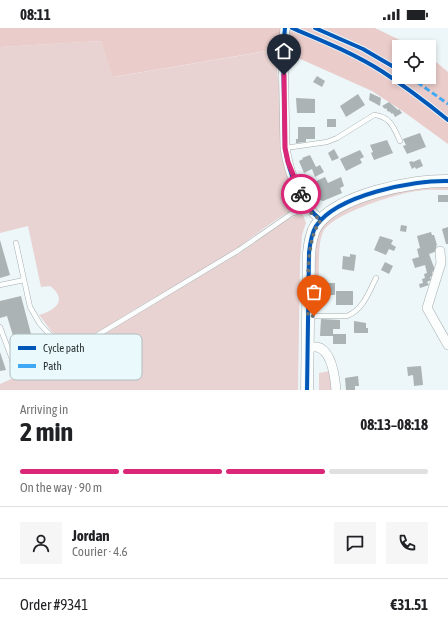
<!DOCTYPE html>
<html lang="en">
<head>
<meta charset="utf-8">
<style>
	:root { --surface:#fff; --page:#f6f6f6; --text:#202124; --muted:#757577; --line:#e0e0e0; --accent:#db2777 }
	body { margin:0; font-family:"Asap Condensed",sans-serif; background:var(--page); color:var(--text); height:100vh; display:flex; flex-direction:column; font-size:15px; white-space:nowrap }
	* { box-sizing:border-box; margin:0 }
	p { font-size:13px; color:var(--muted) }
	.icon { flex:none; width:22px; height:22px; fill:none; stroke:currentColor; stroke-width:2; stroke-linecap:round; stroke-linejoin:round }
	.map { position:relative; height:362px; overflow:hidden }
	.details { display:flex; flex-direction:column; background:var(--surface); flex:1 }
	.details>* { flex:none }
	.controls { position:absolute; left:392px; top:12px; display:grid; gap:8px }
	.controls a { display:grid; place-items:center; width:44px; height:44px; border-radius:0px; background:var(--surface); box-shadow:0 2px 6px #0003; font-size:20px }
	.pin { position:absolute; display:grid; place-items:center; width:34px; height:34px; color:#fff; margin:-41px -17px; border-radius:50% 50% 50% 0; rotate:-45deg; box-shadow:0 0 4px #0007 }
	.pin .icon { rotate:45deg }
	.courier { position:absolute; display:grid; place-items:center; width:40px; height:40px; margin:-20px; border:3px solid #db2777; border-radius:50%; background:#fff; color:#222; box-shadow:0 1px 5px #0007 }
	.headline em { font-style:normal; font-weight:700 }
	.headline div { display:flex; flex-direction:column-reverse }
	.headline { display:flex; align-items:center; justify-content:space-between; height:68px; padding:0 20px }
	h1 { font-size:26px; font-weight:700; line-height:30px }
	.bar { display:grid; grid-template-columns:repeat(4,1fr); gap:6px 4px; align-content:center; height:48px; padding:0 20px }
	.bar i { height:5px; border-radius:3px; background:var(--line) }
	.bar .current { background:var(--accent) }
	.bar p { grid-column:span 4 }
	.line { display:flex; align-items:center; gap:10px; padding:0 20px; border-top:1px solid var(--line) }
	.line div { flex:1 }
	.round { display:grid; place-items:center; flex:none; width:42px; height:42px; border-radius:0px; background:var(--page) }
	.status { display:flex; justify-content:space-between; align-items:center; height:28px; padding:0 20px; background:var(--surface); direction:ltr }
	.status svg { height:11px; fill:currentColor }
	.map>svg:first-child { display:block }
	.green { fill:#e9d3d2 }
	.forest { fill:#eaccca }
	.building { fill:#acb3b4 }
	.lines { fill:none; stroke-linecap:round; stroke-linejoin:round }
	.lane-casing { stroke:#a7aeaf; stroke-width:5.5 }
	.street-casing { stroke:#a7aeaf; stroke-width:10 }
	.secondary-casing { stroke:#a7aeaf; stroke-width:13 }
	.lane { stroke:#fcfefe; stroke-width:4.5 }
	.street { stroke:#fcfefe; stroke-width:9 }
	.secondary { stroke:#fcfefe; stroke-width:12 }
	.quiet { stroke:#3fa9f5; stroke-width:3; stroke-dasharray:6 3; stroke-linecap:butt }
	.cycleway-casing { stroke:#e9f9fc; stroke-width:6 }
	.cycleway { stroke:#0057b8; stroke-width:4 }
	.done { stroke:#6e7577; stroke-width:4; stroke-dasharray:0 7.2 }
	.route { stroke:#db2777; stroke-width:5 }
	.key { fill:#e9f9fc; stroke:#b0bdbf; stroke-width:1 }
	.key-label { font-size:11px; fill:#2a3031 }
</style>
</head>
<body>
<div class="status"><b>08:11</b><svg viewBox="0 0 49 12"><path d="M0 12V9h3v3zM5 12V6h3v6zM10 12V3h3v9zM15 12V0h3v12zM26 1h20v11H26zM47 4h2v5h-2z"/></svg></div>
<div class="map">
<svg width="448" height="362" viewBox="0 0 448 362">
	<rect width="100%" height="100%" fill="#edf6f8"/>
	<path class="green" d="M101,13L114,49L279,21L276,35L281,73V122L284,137L300,179C273,190 251,212 227,227C175,259 120,287 72,323L52,304L39,287C56,282 68,272 50,258L41,259L28,198L0,205V19Z
		M448,158V162C438,162 427,161 417,163C398,165 331,186 323,204C316,220 320,258 320,277H313L316,211C318,205 320,200 325,195C342,179 382,165 405,161C419,158 434,159 448,158Z
		M302,185L306,195L302,207L300,234L298,362H0V356L20,347L32,352L47,350L55,347L73,329L97,310L241,224L288,191Z
		M331,343L333,362H319V345Z"/>
	<path class="forest" d="M0,0H375L414,19H399V49H429V28L448,44V116L404,84L372,63L278,21L113,49L101,13L0,19Z"/>
	<path class="building" d="M317,48L325,53L322,59L313,54Z
		M370,65L381,70L380,78L369,72Z
		M358,66L365,77L346,89L340,78Z
		M296,70L315,71V85H297Z
		M389,74L398,82L399,81L402,85L395,89L393,85L392,86L389,83L388,84L386,80L385,81L382,78Z
		M327,91H336V99H327Z
		M298,99H315V111H306V114L296,115V111H298Z
		M420,105L426,119L407,126L403,118L406,117L403,111Z
		M387,112L393,125L374,132L371,125L373,124L370,117Z
		M334,121L339,130L332,133L328,125Z
		M360,122L364,129L360,131L362,135L346,143L340,131Z
		M310,127L316,139L320,137L324,144L315,149L312,141L304,145L299,133L303,131L302,130Z
		M420,131L423,138L416,141L415,139L412,141L409,134L412,133L413,134Z
		M325,149L328,155L341,149L344,158L340,160L342,165L323,173L319,172L312,155Z
		M438,167H448V174H438Z
		M401,197L407,198L406,204L400,203Z
		M448,199V216H446L442,201Z
		M431,204L432,207H434L437,217L436,218L437,223L429,226L435,242L432,244L433,248L430,249L431,252L427,254L429,257L420,260L419,256L423,255L422,251L425,250L424,246L427,245L425,237L415,240L412,231L419,229L417,221L420,220L417,208Z
		M380,208L393,212L391,216L396,219L394,223L389,221L386,227L374,222Z
		M0,212L10,247L0,250Z
		M350,226L356,227L354,243L342,241L343,228L350,229Z
		M385,234L393,238L389,246L381,242Z
		M327,255H335V267H327Z
		M336,263H353V277H336Z
		M21,268L31,306L14,311L7,288L0,290V273Z
		M321,291L340,292V301H333V306H346V316H333V308H320Z
		M354,293L366,295V300H368V305H354Z
		M0,324L6,342L0,343Z
		M421,338L423,357L414,358L413,347L408,348L407,339Z
		M358,348L359,358H355V362H346L345,350Z"/>
	<g class="lines">
		<g class="lane-casing">
			<path id="lane" d="M285,120L327,114L337,110L374,87C390,88 394,100 400,113
				M16,215L30,279L40,296L65,323L71,326
				M0,257L24,252
				M308,288H347C363,282 369,264 376,250
				M0,299L12,331L19,334L57,335L96,308L239,222L291,186L308,180
				M12,331L14,341C18,343 22,346 26,347C41,351 58,343 66,330"/>
		</g>
		<g class="street-casing">
			<path id="street" d="M285,0L283,21L285,120C289,145 300,176 321,192
				M440,223L441,235L427,280L448,317
				M307,319C310,319 314,319 317,319C332,322 335,350 336,362"/>
		</g>
		<g class="secondary-casing">
			<path id="secondary" d="M307,362L309,225C310,216 311,206 316,198C337,167 413,152 448,153"/>
		</g>
		<use href="#lane" class="lane"/>
		<use href="#street" class="street"/>
		<use href="#secondary" class="secondary"/>
		<path class="quiet" d="M410,49L448,76"/>
		<g class="cycleway-casing">
			<path id="cycleway" d="M285,0L283,21L285,120C289,145 300,176 321,192
				M292,0C323,13 355,26 383,44C406,59 427,75 448,92
				M315,0L363,21L399,42
				M307,362L309,225C310,216 311,206 316,198C337,167 413,152 448,153"/>
		</g>
		<use href="#cycleway" class="cycleway"/>
	</g>
	<g class="lines">
		<path class="done" d="M301,166L311,185L321,192C304,213 309,261 308,288H314"/>
		<path class="route" d="M284,47L285,120L288,134L301,166"/>
	</g>
	<rect x="10" y="306" width="132" height="46" rx="6" class="key"/>
	<rect x="18" y="318" width="18" height="4" fill="#0057b8"/>
	<rect x="18" y="336" width="18" height="4" fill="#3fa9f5"/>
	<g class="key-label">
		<text x="43" y="324">Cycle path</text>
		<text x="43" y="342">Path</text>
	</g>
</svg>
<div class="controls">
<a><svg class="icon" aria-label="locate" viewBox="0 0 24 24"><circle cx="12" cy="12" r="6"/><path d="M12 2v4M12 18v4M2 12h4M18 12h4"/></svg></a>
</div>
<div class="pin" style="left:314px;top:288px;background:#ea580c"><svg class="icon" aria-label="bag" viewBox="0 0 24 24"><path d="M5 8h14l-1 12H6zM9 8a3 3 0 0 1 6 0"/></svg></div>
<div class="pin" style="left:284px;top:47px;background:#1f2937"><svg class="icon" aria-label="home" viewBox="0 0 24 24"><path d="M3 11l9-7 9 7M6 9v11h12V9"/></svg></div>
<div class="courier" style="left:301px;top:166px"><svg class="icon" aria-label="bike" viewBox="0 0 24 24"><circle cx="6" cy="16" r="4"/><circle cx="18" cy="16" r="4"/><path d="M6 16l4-8h5l3 8M10 8l3 8H6M13 5h3"/></svg></div>
</div>
<section class="details">
<div class="headline"><div><h1>2 min</h1><p>Arriving in</p></div><em>08:13–08:18</em></div>
<div class="bar"><i class="current"></i><i class="current"></i><i class="current"></i><i></i><p>On the way · 90 m</p></div>
<div class="line" style="height:72px"><a class="round"><svg class="icon" aria-label="person" viewBox="0 0 24 24"><circle cx="12" cy="8" r="4"/><path d="M4 21q1-7 8-7t8 7"/></svg></a><div><b>Jordan</b><p>Courier · 4.6</p></div><a class="round"><svg class="icon" aria-label="chat" viewBox="0 0 24 24"><path d="M4 5h16v11H9l-5 4z"/></svg></a><a class="round"><svg class="icon" aria-label="phone" viewBox="0 0 24 24"><path d="M5 4h4l2 5-3 2q2 4 5 5l2-3 5 2v4C11 20 4 13 5 4z"/></svg></a></div>
<div class="line" style="height:52px"><div>Order #9341</div><b>€31.51</b></div>
</section>
</body>
</html>
